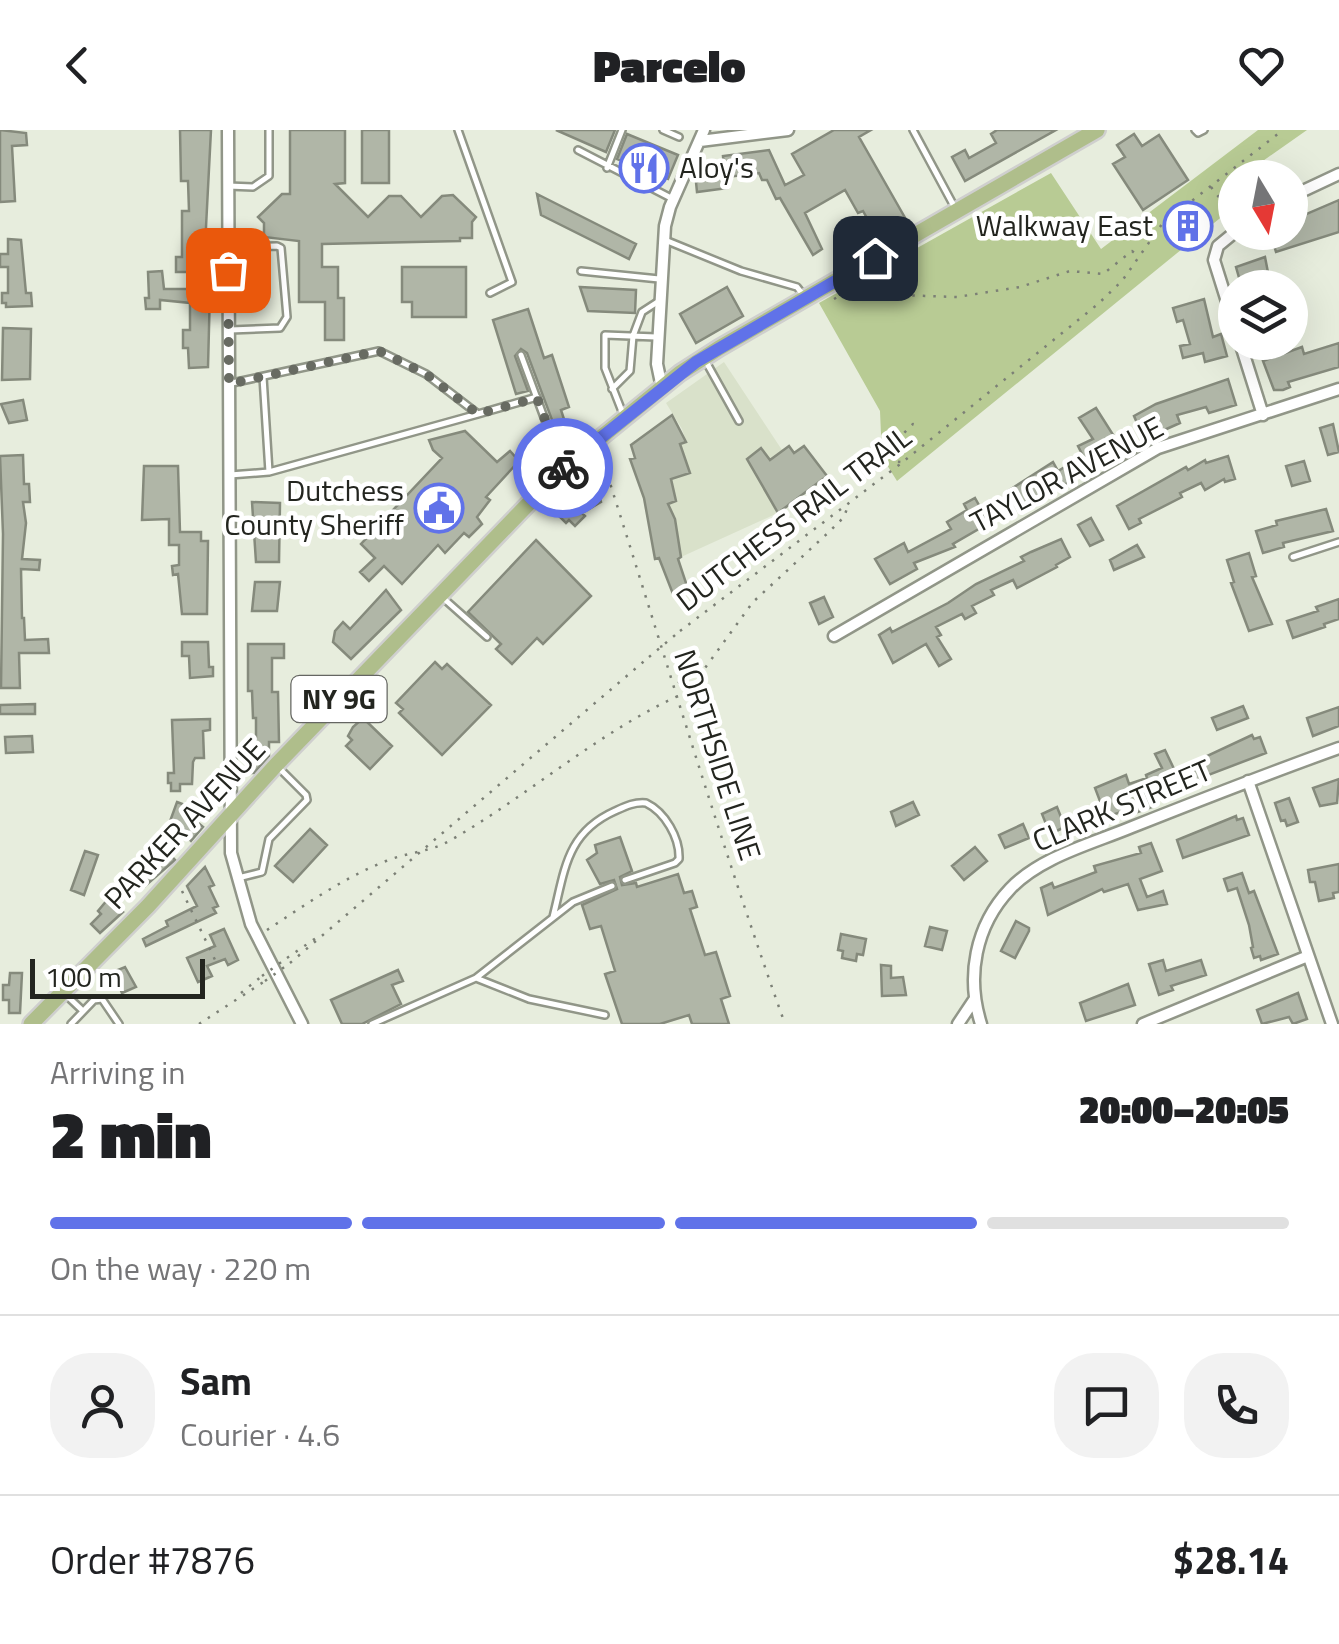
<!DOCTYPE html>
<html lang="en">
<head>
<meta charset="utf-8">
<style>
	:root { --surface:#fff; --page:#f2f2f2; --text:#202124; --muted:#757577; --line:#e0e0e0; --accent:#6072e9 }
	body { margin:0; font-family:"Titillium Web",sans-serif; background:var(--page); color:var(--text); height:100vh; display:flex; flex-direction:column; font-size:38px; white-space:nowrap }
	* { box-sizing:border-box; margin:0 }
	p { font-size:32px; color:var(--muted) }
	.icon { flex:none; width:55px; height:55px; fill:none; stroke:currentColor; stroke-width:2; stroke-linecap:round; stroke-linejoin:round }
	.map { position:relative; height:894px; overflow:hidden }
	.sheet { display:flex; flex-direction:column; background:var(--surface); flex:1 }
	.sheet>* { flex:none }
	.needle { width:65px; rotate:170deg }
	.buttons { position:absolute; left:1218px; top:30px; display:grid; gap:20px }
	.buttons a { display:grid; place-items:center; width:90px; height:90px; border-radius:50%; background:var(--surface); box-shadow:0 10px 40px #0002; font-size:50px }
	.scale { position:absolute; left:30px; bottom:25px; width:175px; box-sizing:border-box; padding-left:10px; border:5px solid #23251f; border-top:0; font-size:28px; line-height:35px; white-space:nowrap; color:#23251f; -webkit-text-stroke:8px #fff; paint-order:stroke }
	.pin { position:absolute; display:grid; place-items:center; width:85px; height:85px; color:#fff; margin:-42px; border-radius:20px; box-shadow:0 5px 15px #0006 }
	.courier { position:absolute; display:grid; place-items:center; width:100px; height:100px; margin:-50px; border:8px solid #6072e9; border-radius:50%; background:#fff; color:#222; box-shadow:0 2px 12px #0007 }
	.headline em { font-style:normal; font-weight:800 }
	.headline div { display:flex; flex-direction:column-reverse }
	.headline { display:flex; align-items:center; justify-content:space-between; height:170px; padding:0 50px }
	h1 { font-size:65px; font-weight:800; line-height:75px }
	.bar { display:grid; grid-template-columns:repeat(4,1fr); gap:15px 10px; align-content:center; height:120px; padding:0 50px }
	.bar i { height:12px; border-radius:8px; background:var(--line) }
	.bar .current { background:var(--accent) }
	.bar p { grid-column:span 4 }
	.line { display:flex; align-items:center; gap:25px; padding:0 50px; border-top:2px solid var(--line) }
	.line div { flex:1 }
	.round { display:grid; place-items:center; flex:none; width:105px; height:105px; border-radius:40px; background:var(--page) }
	header { display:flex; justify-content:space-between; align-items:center; height:130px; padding:0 50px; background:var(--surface); font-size:45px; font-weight:800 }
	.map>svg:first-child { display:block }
	.built { fill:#d9e1ca }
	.green { fill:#b8cb94 }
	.building { fill:#b0b6a7; stroke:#858a7c; stroke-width:2.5 }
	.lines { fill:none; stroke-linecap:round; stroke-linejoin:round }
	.lane-casing { stroke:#919688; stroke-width:10 }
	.street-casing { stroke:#919688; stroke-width:15 }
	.primary-casing { stroke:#cfcfce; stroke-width:20 }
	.path { stroke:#7c8076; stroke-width:2.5; stroke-dasharray:2.5 8; stroke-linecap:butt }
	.lane { stroke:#fff; stroke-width:5 }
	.street { stroke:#fff; stroke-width:10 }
	.primary { stroke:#afbe8b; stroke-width:15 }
	.path-bridge { stroke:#7c8076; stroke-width:2.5; stroke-dasharray:2.5 8; stroke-linecap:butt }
	.done { stroke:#686b62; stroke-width:10; stroke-dasharray:0 18 }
	.route { stroke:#6072e9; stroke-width:12 }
	.labels { text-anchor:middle; stroke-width:9; stroke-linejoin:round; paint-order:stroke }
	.shield { fill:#fff; stroke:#656662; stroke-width:2.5 }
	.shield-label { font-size:28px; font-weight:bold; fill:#23251f }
	.poi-label { font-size:30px; fill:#23251f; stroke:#fff; text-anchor:end }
	.street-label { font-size:30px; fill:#23251f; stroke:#fff }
</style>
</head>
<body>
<header><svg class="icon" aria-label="back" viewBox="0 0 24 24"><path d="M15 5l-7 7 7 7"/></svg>Parcelo<svg class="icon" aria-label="heart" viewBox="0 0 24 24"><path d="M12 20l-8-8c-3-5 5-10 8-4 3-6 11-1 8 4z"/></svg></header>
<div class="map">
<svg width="1339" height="894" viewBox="0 0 1339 894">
	<rect width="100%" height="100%" fill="#e7eddd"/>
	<path class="built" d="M724,232L782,320L789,316L795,322L804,316L827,346L778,383L681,427L675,389L668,374L676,370L671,349L689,343L680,314L686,312L682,299L666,273Z"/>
	<path class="green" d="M1258,0H1307L1250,40L1246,47L1235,48V70L1230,80L897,351L882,327L880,281L819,173L1051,43L1101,119Z"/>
	<path class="building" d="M0,0L26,3L27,15L12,16L15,71L0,72Z
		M180,0H211L206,97V127H212V139L203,142H176V127H182V81H189L188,51H181Z
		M290,0H345V53L335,54L368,87L389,66H401L421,87L442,66L453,65L476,87L472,92V108H460V111L322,114V137H338V168H344V210H325V172H299V111L264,107V93L258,87L282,64H290Z
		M362,0H389V53H362Z
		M556,0H615L606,22Z
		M834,0H871L859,7L908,93L867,116L861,106L873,99L863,81L858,83L845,60L805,83L822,119L813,125L780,68L776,69L767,50H762L759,43L727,47L728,58L697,62L695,42L724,38L723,26L769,20L785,55L804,45L792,24Z
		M997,0H1056L965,51L952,27L965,20L969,28L996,13L991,4Z
		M627,4L678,25L668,49L617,29Z
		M1134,4L1142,16L1159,5L1188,50L1143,80L1113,34L1125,27L1117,15Z
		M537,64L636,114L629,129L541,85Z
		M1339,70V102L1276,122L1270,102H1290V91Z
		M1192,78L1194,81L1198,78L1208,90L1177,114L1168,101Z
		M8,109L21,110L26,163H31L32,176L6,177V173H2V163H8V137H0V124H8Z
		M1265,127L1271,158H1242L1236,137Z
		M402,137H466V187H412V172H402Z
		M162,141L164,159H210L208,237L189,238L188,218H183V200H190V173L160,170V179H146L145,168H149L148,142Z
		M580,157L636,160L635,183L588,181Z
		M727,157L743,186L696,213L680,184Z
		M1204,169L1213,207L1221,204L1227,226L1205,232L1203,223L1183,228L1180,216L1190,214L1183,190L1177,192L1173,178Z
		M528,179L544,228L552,225L569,277L561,280L571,311L561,314L527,223L521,219L515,226L528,261L516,264L493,190Z
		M3,198L31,199L30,249L2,250Z
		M1339,213V237L1288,252L1290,257L1283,260H1274L1263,231L1302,217L1304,224Z
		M1228,249L1236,275L1209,283L1206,277L1177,285L1180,293L1144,309L1134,286L1156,274Z
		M23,270L27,290L9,293L1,274Z
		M1096,278L1124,322L1018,380L1008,361L1053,332L1058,341L1083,326L1078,316L1093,309L1079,288Z
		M672,285L686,312L680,314L690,343L671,349L676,371L668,374L675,389L681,427L678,429L688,459L673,464L659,428L655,429L644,368L630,329L635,328L631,315Z
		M1333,294L1339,322L1328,325L1320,298Z
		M465,301L497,332L510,321L519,331L486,367L490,370L477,387L482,394L469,407L464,403L445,423L438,415L402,454L384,436L369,451L360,442L375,428L361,414L442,328L433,320L429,310Z
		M789,316L794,323L804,316L827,346L778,383L747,329L761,318L770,330Z
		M23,325L24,354H29L30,372H23L26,393L22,429L40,430L39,440L21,439L22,488H24L25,510L48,509L49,523H19L20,558H1L3,404L0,326Z
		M1228,326L1235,349L1225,352L1224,349L1205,360L1201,353L1180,363L1182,367L1139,389L1141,393L1129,399L1117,376L1186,337L1188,340L1205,330L1206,333Z
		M1304,331L1310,351L1292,356L1286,336Z
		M144,336H178L180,402H201V411H208L207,484H182L178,444L173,445L172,436L179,435V415H169V389L142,390Z
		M590,339L601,372L582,383L585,386L575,396L569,390L566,393L554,381L580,355L576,348Z
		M975,368L989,393L953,414L955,417L914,433L917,439L890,454L875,429L904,413L908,422L951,399L947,392L967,380L964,374Z
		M252,372L280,373L279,432H256Z
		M1326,379L1333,401L1283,413L1284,417L1263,423L1256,401L1277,395L1276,391Z
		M1091,388L1103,410L1090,416L1078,395Z
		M1061,409L1070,427L1056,435L1057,437L1017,458L1013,450L991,460L994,465L972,476L976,483L965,489L962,484L936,497L941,505L937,507L951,529L939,536L926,514L893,533L879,505L890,498L892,502L948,473L976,454L1024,431L1021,427L1031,422Z
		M536,410L591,466L543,514L537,508L512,534L496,519L501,514L468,482Z
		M1137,415L1144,427L1114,440L1110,430Z
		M1249,423L1256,446L1252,447L1272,494L1249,501L1231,453L1234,452L1227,430Z
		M255,452H280L277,481H252Z
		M386,460L401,480L351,529L333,512L335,501L343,492L350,499Z
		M824,467L833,487L819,494L810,473Z
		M1339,469V489L1324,494L1325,497L1293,508L1287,491L1318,481L1316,477Z
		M182,512H208L209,537H213V546L190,548L189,526H182Z
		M248,514H284V528H272V562H278L279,612H269V626L254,643H248V613H252V607H256V588H253L252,561H248Z
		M435,532L442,539L447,534L491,575L442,625L399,583L403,579L396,573Z
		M35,574V584H0V575Z
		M1243,576L1248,588L1217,600L1212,588Z
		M1339,577V596L1313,606L1307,588Z
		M363,588L392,616L370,639L346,616L352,610L348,606L353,597Z
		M210,589V600L203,601L204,628H195L193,632L192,654H180V661H171V653H168V643H174L172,590Z
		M1252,605L1254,609L1260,607L1266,623L1208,645L1178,664L1177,660L1150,672L1152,677L1138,682L1136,677L1106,687L1095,658L1126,645L1129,654L1147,648L1146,645L1162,638L1155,624L1165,620L1175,641Z
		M32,606L33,622L6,623L5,607Z
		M1339,649L1337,673L1320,676L1313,658Z
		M1289,668L1298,692L1287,696L1285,690L1281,691L1275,673Z
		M177,672L193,678L190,686L203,697L191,711L184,704L187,701L169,694Z
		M913,672L919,685L896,696L891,682Z
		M1057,677L1065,697L1050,704L1042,684Z
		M1236,686L1237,690L1243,688L1249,705L1183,728L1177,710Z
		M1023,694L1029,708L1005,718L999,705Z
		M310,699L327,715L293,752L275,736Z
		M620,707L632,741L620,747L622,755L636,753L637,757L678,744L684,763L692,761L697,777L690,779L705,825L716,822L730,866L721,869L729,894H692L689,885L660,894H622L605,844L615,841L601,796L590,799L582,775L617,759L614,750L600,754L587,730L597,723L595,715Z
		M1151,713L1162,741L1140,749L1147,767L1163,761L1167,774L1138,780L1128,754L1104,762L1102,759L1048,785L1041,758L1052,753L1054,758L1096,742L1094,736L1141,723L1139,717Z
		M161,715L175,730L145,756L134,745Z
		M975,717L987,731L964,750L952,736Z
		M85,721L98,725L84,765L71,760Z
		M1339,734V762L1333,763L1334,768L1319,771L1315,752H1310L1308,740Z
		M205,737L214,755L209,757L218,776L213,778L216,783L146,816L143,809L168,796L166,791L197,776L187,756Z
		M1242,743L1249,763L1254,761L1278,824L1261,830L1260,826L1254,828L1251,818L1253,817L1249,795L1237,758L1228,761L1224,749Z
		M108,769L123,782L100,803L91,794L101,784L98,781Z
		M1016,791L1029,798V801L1015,828L1001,821Z
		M930,797L947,801L942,820L925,816Z
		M224,799L238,830L228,835L225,829L207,836L212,846L198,852L187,828L215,816L210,805Z
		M841,804L866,809L863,825L857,824L856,831L842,828L843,821L838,820Z
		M1163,830L1166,841L1201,830L1206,845L1171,856L1173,860L1159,865L1149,834Z
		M881,835L891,836V848L903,847L906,865L882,866Z
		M125,837L136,857L122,863L113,842Z
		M398,840L403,851L392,855L401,874L362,894H342L331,870Z
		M10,843H22L20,883H9V870H3V855H9Z
		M1128,854L1135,875L1086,891L1080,873Z
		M1298,863L1307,889L1293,894L1289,887L1262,894L1257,880Z"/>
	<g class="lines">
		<g class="lane-casing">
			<path id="lane" d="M458,0L512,152L490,163
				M663,0L679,7
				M913,0L955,78
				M1195,0L1198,3L1204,0
				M578,20L671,68
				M607,38L622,0
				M228,56L253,57L269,46V0
				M665,110L741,141L797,157L804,166
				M581,141L659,149
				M230,200L280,198L287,187L281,118L277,116L231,117
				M521,225L562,336
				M705,230L739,291
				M232,253L379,221L426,244L478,284L269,342L263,247
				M612,259L630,241L633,206L642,182L659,171
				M478,284L537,267
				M623,284L605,238V205L656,207
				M230,345L269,342
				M1293,427L1339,412
				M442,467L487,507
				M238,748L262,742L269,709L307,670L306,665L278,637
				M553,787C565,740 566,703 615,681C626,676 634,672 646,673C665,682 680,708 679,729L675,733L625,750
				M476,848L529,869L605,885
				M64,863L83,881
				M71,894L94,870L102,869L119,894
				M372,894L476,848L573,772L612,756"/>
		</g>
		<g class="street-casing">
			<path id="street" d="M228,0L231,723L251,794L302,894
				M700,11L788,0
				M1290,67L1339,44
				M1235,102L1218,116L1214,130L1235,197
				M1240,212L1263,285
				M662,258L657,234L665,96L670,77L704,0
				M834,506L1158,318L1339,259
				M1248,651L1332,894
				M958,894L974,870
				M981,894C966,847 975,796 1010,759C1040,727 1091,714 1132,697C1200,670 1269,643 1339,618
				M1143,894L1308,826"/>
		</g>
		<g class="primary-casing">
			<path id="primary" d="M31,894L148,776L276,635L562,339L680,243L719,218L1097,0"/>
		</g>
		<path class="path" d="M1211,57L1235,88
			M834,169L856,156L870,164L957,167L1020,157L1070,141L1103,144L1132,121L1137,125
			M601,325C662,515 718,707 785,894
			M899,333L902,305L913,294L919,295
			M680,501L899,335L1098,174L1122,151L1162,94L1283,0
			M678,553L705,538L753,472L830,401L844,387L849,373
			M182,761L216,832
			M267,800C305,775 343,748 386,731C408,722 431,722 451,710C529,665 596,604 678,566
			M287,828L316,808
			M290,833L649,527
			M241,863L262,846
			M199,894L265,851"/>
		<use href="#lane" class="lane"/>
		<use href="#street" class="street"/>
		<use href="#primary" class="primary"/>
		<path class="path-bridge" d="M649,527L680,501
			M262,846L287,828
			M265,851L290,833"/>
	</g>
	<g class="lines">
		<path class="done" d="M228,140L229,254L379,221L426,244L478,284L537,268L563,338"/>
		<path class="route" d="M563,338L696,232L875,128"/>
	</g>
	<defs>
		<g id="restaurant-ring" transform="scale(2.5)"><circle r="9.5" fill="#fff" stroke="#6072e9" stroke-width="1.5"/><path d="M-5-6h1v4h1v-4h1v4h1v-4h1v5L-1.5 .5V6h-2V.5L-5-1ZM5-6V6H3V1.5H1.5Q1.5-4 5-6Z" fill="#6072e9"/></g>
		<g id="building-ring" transform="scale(2.5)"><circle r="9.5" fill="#fff" stroke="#6072e9" stroke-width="1.5"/><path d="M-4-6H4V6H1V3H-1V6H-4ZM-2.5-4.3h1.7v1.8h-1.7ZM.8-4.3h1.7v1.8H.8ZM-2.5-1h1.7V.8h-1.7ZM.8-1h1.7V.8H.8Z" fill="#6072e9"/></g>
		<g id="civic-ring" transform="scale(2.5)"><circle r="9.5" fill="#fff" stroke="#6072e9" stroke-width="1.5"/><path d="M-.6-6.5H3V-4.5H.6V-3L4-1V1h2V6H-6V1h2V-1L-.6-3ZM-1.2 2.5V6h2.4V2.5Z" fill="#6072e9"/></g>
	</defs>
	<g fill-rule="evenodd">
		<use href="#restaurant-ring" x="644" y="38"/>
		<use href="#building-ring" x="1188" y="96"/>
		<use href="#civic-ring" x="439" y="378"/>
	</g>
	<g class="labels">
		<rect class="shield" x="291.5" y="546" width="95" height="46" rx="8"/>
		<g class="shield-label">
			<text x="339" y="579">NY 9G</text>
		</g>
		<g class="poi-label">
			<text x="679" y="48" text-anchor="start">Aloy's</text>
			<text x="1153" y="106">Walkway East</text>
			<text x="404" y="371">Dutchess<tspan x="404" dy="34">County Sheriff</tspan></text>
		</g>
		<g class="street-label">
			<text transform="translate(1067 345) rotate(-28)" y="10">TAYLOR AVENUE</text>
			<text transform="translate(794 389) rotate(-37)" y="10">DUTCHESS RAIL TRAIL</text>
			<text transform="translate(717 625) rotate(72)" y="10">NORTHSIDE LINE</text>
			<text transform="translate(1122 676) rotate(-23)" y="10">CLARK STREET</text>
			<text transform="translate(185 694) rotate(-47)" y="10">PARKER AVENUE</text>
		</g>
	</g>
</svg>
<div class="buttons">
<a><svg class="needle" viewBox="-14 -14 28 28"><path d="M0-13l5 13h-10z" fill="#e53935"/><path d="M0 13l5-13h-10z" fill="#757577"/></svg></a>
<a><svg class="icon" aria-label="layers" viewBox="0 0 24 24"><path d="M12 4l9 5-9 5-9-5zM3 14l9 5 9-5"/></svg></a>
</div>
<div class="scale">100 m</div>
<div class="pin" style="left:228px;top:140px;background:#ea580c"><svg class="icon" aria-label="bag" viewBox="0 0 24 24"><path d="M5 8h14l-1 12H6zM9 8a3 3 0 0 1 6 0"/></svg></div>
<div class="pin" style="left:875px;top:128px;background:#1f2937"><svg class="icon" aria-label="home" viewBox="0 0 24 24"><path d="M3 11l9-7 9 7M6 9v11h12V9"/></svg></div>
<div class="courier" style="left:563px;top:338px"><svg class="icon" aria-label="bike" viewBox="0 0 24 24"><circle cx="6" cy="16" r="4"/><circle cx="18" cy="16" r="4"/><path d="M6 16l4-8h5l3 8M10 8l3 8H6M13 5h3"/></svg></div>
</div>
<section class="sheet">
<div class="headline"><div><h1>2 min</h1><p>Arriving in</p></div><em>20:00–20:05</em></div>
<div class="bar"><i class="current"></i><i class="current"></i><i class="current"></i><i></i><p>On the way · 220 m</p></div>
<div class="line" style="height:180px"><a class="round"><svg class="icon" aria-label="person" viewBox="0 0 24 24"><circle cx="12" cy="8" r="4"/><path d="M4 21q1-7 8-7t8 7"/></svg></a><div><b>Sam</b><p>Courier · 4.6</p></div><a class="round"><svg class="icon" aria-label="chat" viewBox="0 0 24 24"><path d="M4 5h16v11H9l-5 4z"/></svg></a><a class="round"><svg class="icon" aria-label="phone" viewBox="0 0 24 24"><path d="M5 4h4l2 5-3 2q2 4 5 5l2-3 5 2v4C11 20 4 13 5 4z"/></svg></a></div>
<div class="line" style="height:130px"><div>Order #7876</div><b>$28.14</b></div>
</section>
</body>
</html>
